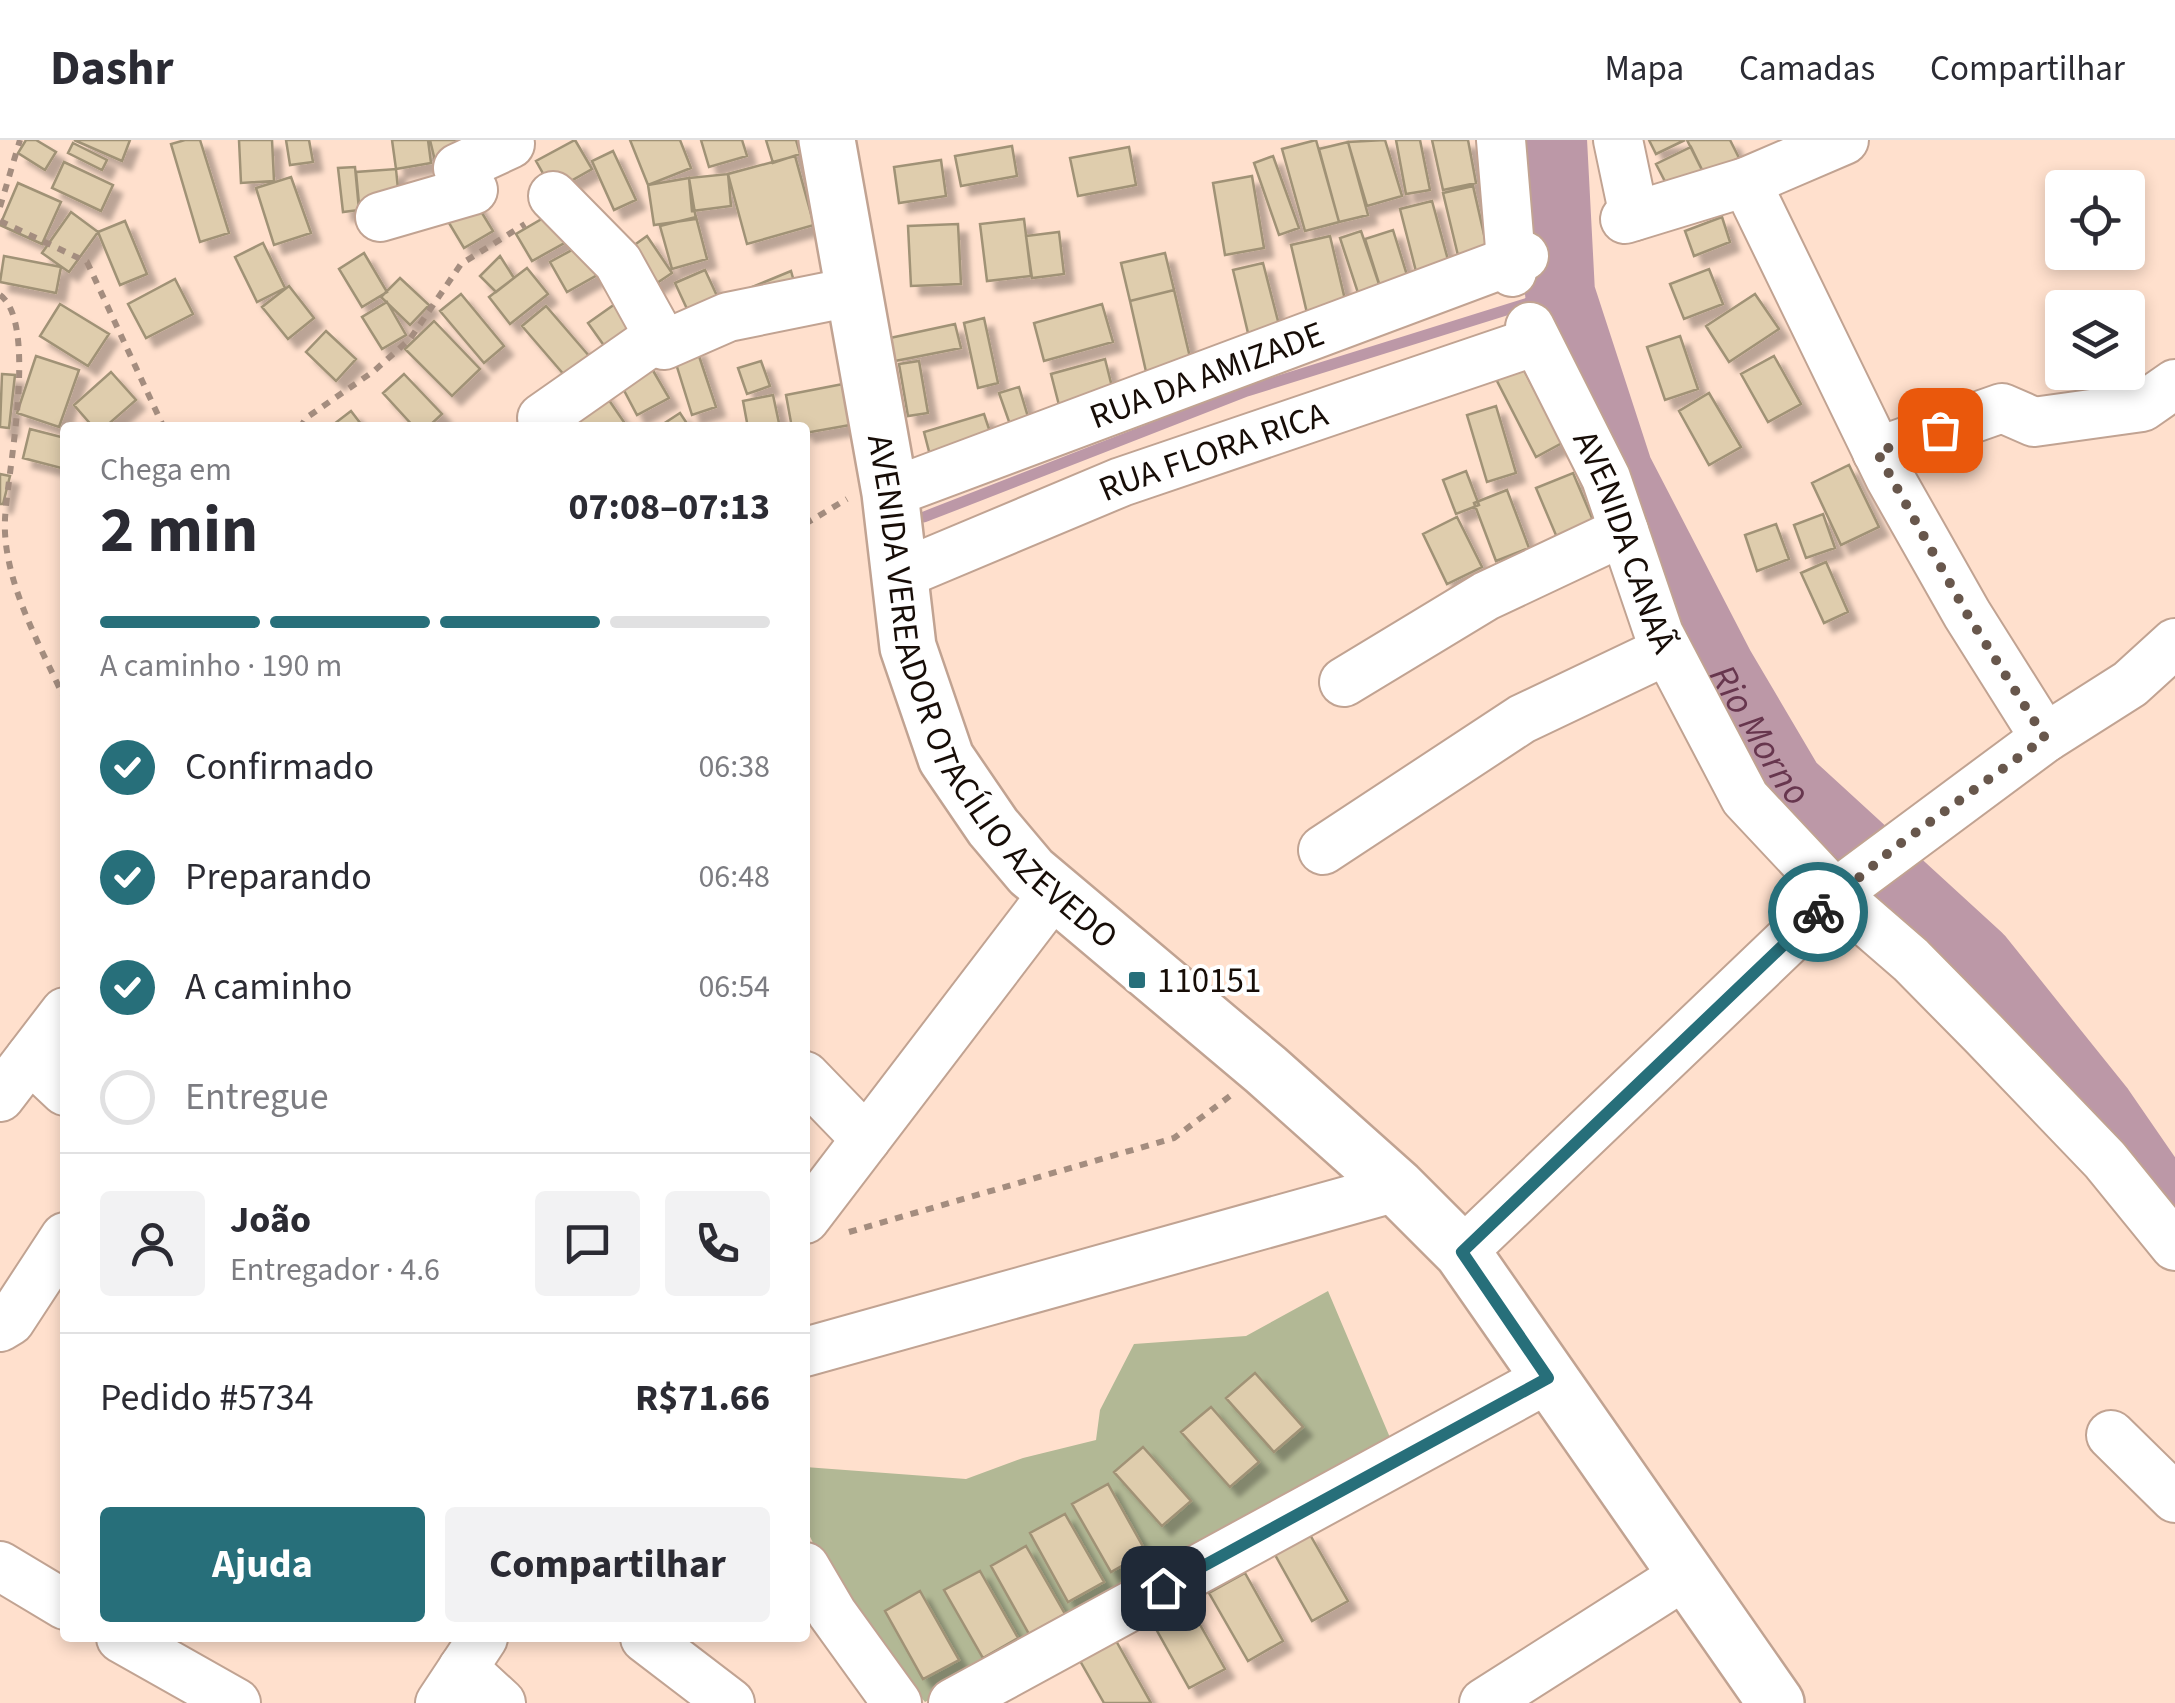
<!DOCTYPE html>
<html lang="pt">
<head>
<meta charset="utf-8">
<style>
	:root { --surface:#fff; --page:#f2f2f3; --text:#2b2b33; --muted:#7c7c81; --line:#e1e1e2; --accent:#276f7a }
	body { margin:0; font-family:"Source Sans 3",sans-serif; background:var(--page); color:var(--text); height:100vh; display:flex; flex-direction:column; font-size:38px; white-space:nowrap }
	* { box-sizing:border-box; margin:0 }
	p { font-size:32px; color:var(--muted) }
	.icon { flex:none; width:55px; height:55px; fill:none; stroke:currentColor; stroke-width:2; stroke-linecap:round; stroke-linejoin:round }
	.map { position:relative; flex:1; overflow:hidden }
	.panel { position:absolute; left:60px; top:282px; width:750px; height:1220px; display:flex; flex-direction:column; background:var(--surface); border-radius:10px; box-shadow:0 5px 15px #0003 }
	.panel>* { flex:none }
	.fabs { position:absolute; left:2045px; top:30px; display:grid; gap:20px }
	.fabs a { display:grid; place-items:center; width:100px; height:100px; border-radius:10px; background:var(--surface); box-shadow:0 5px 15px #0003; font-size:50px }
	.pin { position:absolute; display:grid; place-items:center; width:85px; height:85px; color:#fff; margin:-42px; border-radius:20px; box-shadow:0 5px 15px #0006 }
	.courier { position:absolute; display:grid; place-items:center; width:100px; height:100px; margin:-50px; border:8px solid #276f7a; border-radius:50%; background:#fff; color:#222; box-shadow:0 2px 12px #0007 }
	.summary em { font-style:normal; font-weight:700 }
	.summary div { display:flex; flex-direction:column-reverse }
	.summary { display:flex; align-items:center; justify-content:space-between; height:170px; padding:0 40px }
	h1 { font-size:65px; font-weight:700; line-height:75px }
	.bar { display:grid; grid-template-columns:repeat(4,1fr); gap:15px 10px; align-content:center; height:120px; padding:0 40px }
	.bar i { height:12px; border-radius:8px; background:var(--line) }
	.bar .active { background:var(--accent) }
	.bar p { grid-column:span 4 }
	.line { display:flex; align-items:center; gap:25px; padding:0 40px; border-top:2px solid var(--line) }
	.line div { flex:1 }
	.round { display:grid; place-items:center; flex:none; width:105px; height:105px; border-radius:10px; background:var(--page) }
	ol { padding:0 40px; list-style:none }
	li { display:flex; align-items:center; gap:30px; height:110px }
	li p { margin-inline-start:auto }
	li .icon { padding:10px; border-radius:50%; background:var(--accent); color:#fff; stroke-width:4 }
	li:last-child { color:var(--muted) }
	li i { width:55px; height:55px; border:5px solid var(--line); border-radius:50% }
	.button { display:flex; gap:20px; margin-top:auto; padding:20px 40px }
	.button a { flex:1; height:115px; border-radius:10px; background:var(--accent); color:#fff; font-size:40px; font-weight:700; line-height:115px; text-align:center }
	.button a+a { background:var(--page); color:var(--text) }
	header { display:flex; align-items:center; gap:60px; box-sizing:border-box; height:140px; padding:0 50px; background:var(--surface); border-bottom:2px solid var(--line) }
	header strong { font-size:48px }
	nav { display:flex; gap:55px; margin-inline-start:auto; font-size:35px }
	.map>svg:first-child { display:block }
	.forest { fill:#b2b895 }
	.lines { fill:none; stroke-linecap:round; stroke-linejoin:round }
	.stream { stroke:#bc98a7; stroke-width:11 }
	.river { stroke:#bc98a7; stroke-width:70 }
	.building { fill:#dfcdad; stroke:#a09276; stroke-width:2.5; filter:url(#shadow) }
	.minor-casing { stroke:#c1a392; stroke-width:52 }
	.major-casing { stroke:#c1a392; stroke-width:60 }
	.path { stroke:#a48d7f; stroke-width:6; stroke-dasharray:8 8; stroke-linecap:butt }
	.minor { stroke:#fff; stroke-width:48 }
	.major { stroke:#fff; stroke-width:55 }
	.done { stroke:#68574c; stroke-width:10; stroke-dasharray:0 18 }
	.route { stroke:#276f7a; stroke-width:12 }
	.poi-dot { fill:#276f7a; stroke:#fff; stroke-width:4 }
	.labels { text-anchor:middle; stroke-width:8; stroke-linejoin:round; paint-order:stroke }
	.street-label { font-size:35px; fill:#170d07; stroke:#fff }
	.poi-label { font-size:35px; fill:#170d07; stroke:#fff; text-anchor:start }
	.water-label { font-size:38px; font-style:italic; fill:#67364e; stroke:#fff }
</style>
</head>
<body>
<header>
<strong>Dashr</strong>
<nav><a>Mapa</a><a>Camadas</a><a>Compartilhar</a></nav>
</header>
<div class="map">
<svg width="2175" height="1563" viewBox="0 0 2175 1563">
	<defs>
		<filter id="shadow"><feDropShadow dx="9" dy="9" stdDeviation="2.5" flood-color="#0004"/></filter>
	</defs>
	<rect width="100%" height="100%" fill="#ffe0cd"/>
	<path class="forest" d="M1328,1151L1394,1307L925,1562L842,1465L805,1386V1327L966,1339L1023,1318L1096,1300L1100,1270L1134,1204L1246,1196Z"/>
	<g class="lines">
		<path class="stream" d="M924,377L1247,251L1560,153"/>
		<path class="river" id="s1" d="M1552,0L1560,153L1618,331L1720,528L1789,645L1978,818L2100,970L2175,1079"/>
	</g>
	<path class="building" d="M26,0H36L56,12L45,30L18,13Z
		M74,0H130L122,21Z
		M185,0H200L229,93L200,102L171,4Z
		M239,0H272L274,41L241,43Z
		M286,0H309L313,22L290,25Z
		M392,0H428L431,23L396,29Z
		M430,0H480L437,29Z
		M575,0L592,29L553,51L536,21Z
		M630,0H680L691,28L648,45Z
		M701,0H742L747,16L709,27Z
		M766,0H796L800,14L773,23Z
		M1316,0L1339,82L1305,91L1282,9Z
		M1385,0L1402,56L1367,66L1348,2Z
		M1396,0H1420L1430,50L1406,54Z
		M1432,0H1468L1476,43L1443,50Z
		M1649,0H1685L1656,14Z
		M1687,0H1730L1740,20L1705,36Z
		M1348,2L1368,75L1339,82L1319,9Z
		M73,3L107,20L102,30L68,13Z
		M1012,6L1017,36L961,46L955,16Z
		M1129,7L1136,45L1078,56L1070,18Z
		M1691,7L1705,36L1671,53L1656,24Z
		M613,11L636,60L614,70L592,21Z
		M795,16L814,85L747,104L728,34Z
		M1273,16L1299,88L1279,95L1254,23Z
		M941,20L946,56L899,63L894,27Z
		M64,22L113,45L101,71L52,48Z
		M355,27L359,70L343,72L338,28Z
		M396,29L399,60L359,64L356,32Z
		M728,34L731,66L692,71L689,38Z
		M1252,36L1264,108L1225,115L1213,43Z
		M291,37L311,93L274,105L256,48Z
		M689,38L696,79L654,85L648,45Z
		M18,43L61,62L42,104L0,85Z
		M1473,46L1490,121L1461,128L1443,53Z
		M468,50L493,91L464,108L440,68Z
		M1432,61L1451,131L1418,139L1400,69Z
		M71,72L98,92L69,132L42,113Z
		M552,73L568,101L532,121L516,94Z
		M696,77L707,119L672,129L660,86Z
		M1722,77L1730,102L1694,116L1685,91Z
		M1024,79L1031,136L987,141L980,84Z
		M125,81L147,134L120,145L98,92Z
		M958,84L961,144L911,146L908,86Z
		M1393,90L1410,145L1382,153L1365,99Z
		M1361,91L1381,150L1359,156L1340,98Z
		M1059,92L1064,134L1032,138L1026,96Z
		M647,96L672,133L648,149L623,113Z
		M1330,96L1346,164L1307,173L1291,105Z
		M263,103L285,148L257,162L235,117Z
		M583,104L599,134L567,152L550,122Z
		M364,113L387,152L362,167L339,129Z
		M1165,113L1174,150L1130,161L1121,123Z
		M4,116L61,127L56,153L0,142Z
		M500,116L514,138L496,152L480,136Z
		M1263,123L1279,185L1248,193L1233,130Z
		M527,128L548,154L510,184L489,157Z
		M1709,129L1723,164L1684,179L1670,144Z
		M705,130L724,171L694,184L675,143Z
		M791,131L797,152L745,150Z
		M400,138L429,165L410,185L381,157Z
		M175,139L193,174L146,198L128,164Z
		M289,146L314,178L288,199L262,167Z
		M1174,150L1192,226L1147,236L1130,161Z
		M461,154L504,206L484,223L440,171Z
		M1755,154L1779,189L1729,222L1706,186Z
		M387,162L406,195L382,209L362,177Z
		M60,164L109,194L88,226L40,196Z
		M615,164L643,202L615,221L588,183Z
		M1102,164L1113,202L1044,221L1034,183Z
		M546,166L596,224L572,244L522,186Z
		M984,178L998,243L978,248L964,183Z
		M434,181L480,229L452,256L405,209Z
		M955,184L961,208L895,221L890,198Z
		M326,191L356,219L336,241L306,212Z
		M1680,196L1698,249L1665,260L1647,207Z
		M696,207L716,267L692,275L673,214Z
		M36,216L79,230L59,287L17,273Z
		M1774,216L1801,264L1768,282L1741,234Z
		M1105,219L1114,255L1060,269L1051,234Z
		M761,221L770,246L747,254L738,228Z
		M919,221L928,273L908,276L899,224Z
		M648,222L669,258L637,275L618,239Z
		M1522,226L1562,303L1536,317L1496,239Z
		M111,232L136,260L104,288H94L74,265Z
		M2,234L15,235L9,288L0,287Z
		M404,234L442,274L427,288H415L383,253Z
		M843,244L850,285L805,293V288H792L786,255Z
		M1019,247L1031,287L1013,293L999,253Z
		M602,250L628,288H577L567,273Z
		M1709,253L1741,307L1709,325L1679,271Z
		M773,255L780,288H748L743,261Z
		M1496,266L1516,333L1487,342L1467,275Z
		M351,271L364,288L330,287Z
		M680,273L690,288H657Z
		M984,274L994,304L932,323L924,292Z
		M30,289L65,298V329L23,318Z
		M1849,325L1879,387L1841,405L1812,343Z
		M1466,331L1479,365L1456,374L1443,340Z
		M1573,333L1598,392L1561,407L1536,348Z
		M0,334L10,336L3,364H0Z
		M1507,350L1529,408L1496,421L1474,363Z
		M1823,374L1835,408L1806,418L1794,385Z
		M1457,377L1482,427L1447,444L1423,394Z
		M1776,384L1789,419L1757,431L1745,395Z
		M1826,422L1848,472L1824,483L1801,433Z
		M1255,1233L1303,1287L1274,1312L1226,1258Z
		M1211,1267L1259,1322L1230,1347L1181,1292Z
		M1143,1307L1191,1361L1162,1386L1114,1332Z
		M1108,1344L1146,1412L1111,1432L1072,1364Z
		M1065,1374L1104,1442L1068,1462L1030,1393Z
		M1309,1393L1348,1461L1312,1481L1274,1413Z
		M1026,1406L1065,1474L1029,1494L991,1426Z
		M980,1431L1018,1498L983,1518L944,1450Z
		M1245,1433L1283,1501L1248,1521L1209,1453Z
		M920,1451L959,1520L923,1539L885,1471Z
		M1186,1460L1225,1529L1189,1548L1151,1480Z
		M1115,1499L1151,1563H1104L1079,1519Z"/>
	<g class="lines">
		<g class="minor-casing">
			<g id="minor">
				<path d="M1501,0L1512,132"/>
				<path d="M1618,0L1634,76"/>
				<path d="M1746,42L1890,338L1967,474L2045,598"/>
				<path d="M553,56L618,122L664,205L728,177L856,151"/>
				<path d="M380,77L473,50L458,28L510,4"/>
				<path d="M1625,79L1746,42L1844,0"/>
				<path id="s2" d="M1530,187L1606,338L1659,494L1745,658L1836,755L1911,820L1983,893L2105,1020L2175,1106"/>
				<path d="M542,278L659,196"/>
				<path d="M1877,312L2002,268L2034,282L2142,267L2175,244"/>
				<path id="s3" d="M890,353L1524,116"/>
				<path id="s4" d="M897,436L1121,342L1536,201"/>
				<path d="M1344,542L1486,456L1624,391"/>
				<path d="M1323,710L1522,579L1667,510"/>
				<path d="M30,918L65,951"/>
				<path d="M805,936L866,999"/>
				<path d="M0,957L65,872"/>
				<path d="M805,1079L1056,750"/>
				<path d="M1462,1112L1843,748L2045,598L2130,544L2175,503"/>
				<path d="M0,1187L10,1181L65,1097"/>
				<path d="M805,1212L1397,1047"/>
				<path d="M2111,1295L2175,1358"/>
				<path d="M0,1426L65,1465"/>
				<path d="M805,1427L832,1473L897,1563"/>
				<path d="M121,1498L236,1563"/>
				<path d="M645,1498L730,1563"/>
				<path d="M463,1528L501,1563"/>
				<path d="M440,1563L483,1498"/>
				<path d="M953,1563L1549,1238"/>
				<path d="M1484,1563L1685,1435"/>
			</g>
		</g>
		<g class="major-casing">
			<g id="major">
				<path id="s5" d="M827,0L890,353L908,507L946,618L993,687L1031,732L1266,930L1397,1047L1462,1112L1776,1563"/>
			</g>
		</g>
		<path class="path" d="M0,67L20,0
			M0,81L87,122L164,288
			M0,155C39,183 7,334 5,379C2,440 41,507 65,560
			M300,288L306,278L374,231L410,199L461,124L525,84
			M805,384L847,359
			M849,1092L1174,998L1230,956"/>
		<use href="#minor" class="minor"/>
		<use href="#major" class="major"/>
	</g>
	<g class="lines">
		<path class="done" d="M1818,772L1893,709L2045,598L1967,474L1877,312L1940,290"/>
		<path class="route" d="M1163,1448L1548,1238L1462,1112L1818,772"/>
	</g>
	<rect class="poi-dot" x="1127" y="830" width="20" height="20" rx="5"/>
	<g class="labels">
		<g class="street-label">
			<text dy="12" stroke="none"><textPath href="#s3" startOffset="338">RUA DA AMIZADE</textPath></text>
			<text dy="12" stroke="none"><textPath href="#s4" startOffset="340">RUA FLORA RICA</textPath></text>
			<text dy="12" stroke="none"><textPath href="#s2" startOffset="235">AVENIDA CANAÃ</textPath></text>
			<text dy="12" stroke="none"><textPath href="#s5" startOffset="590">AVENIDA VEREADOR OTACÍLIO AZEVEDO</textPath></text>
		</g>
		<g class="poi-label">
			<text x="1157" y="852">110151</text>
		</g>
		<g class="water-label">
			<text dy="13" stroke="none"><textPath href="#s1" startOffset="640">Rio Morno</textPath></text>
		</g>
	</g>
</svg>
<div class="fabs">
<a><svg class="icon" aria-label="locate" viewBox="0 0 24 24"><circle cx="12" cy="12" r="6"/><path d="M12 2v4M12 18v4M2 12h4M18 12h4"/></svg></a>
<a><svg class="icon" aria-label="layers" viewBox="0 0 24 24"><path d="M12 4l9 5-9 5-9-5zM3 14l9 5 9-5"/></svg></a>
</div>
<div class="pin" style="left:1940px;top:290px;background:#ea580c"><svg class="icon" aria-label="bag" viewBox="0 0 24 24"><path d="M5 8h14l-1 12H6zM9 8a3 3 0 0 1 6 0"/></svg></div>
<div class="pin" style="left:1163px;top:1448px;background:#1f2937"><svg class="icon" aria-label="home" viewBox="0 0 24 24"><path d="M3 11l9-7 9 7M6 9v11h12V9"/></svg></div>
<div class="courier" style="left:1818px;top:772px"><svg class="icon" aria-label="bike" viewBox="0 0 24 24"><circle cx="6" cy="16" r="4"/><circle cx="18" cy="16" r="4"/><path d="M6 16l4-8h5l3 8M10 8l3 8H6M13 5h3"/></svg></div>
<section class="panel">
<div class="summary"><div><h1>2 min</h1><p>Chega em</p></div><em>07:08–07:13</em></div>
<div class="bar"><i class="active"></i><i class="active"></i><i class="active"></i><i></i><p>A caminho · 190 m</p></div>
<ol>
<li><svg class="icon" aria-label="check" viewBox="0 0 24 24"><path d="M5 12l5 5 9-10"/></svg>Confirmado<p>06:38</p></li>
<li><svg class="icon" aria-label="check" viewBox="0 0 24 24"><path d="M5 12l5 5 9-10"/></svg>Preparando<p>06:48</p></li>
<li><svg class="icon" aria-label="check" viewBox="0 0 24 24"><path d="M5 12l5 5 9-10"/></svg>A caminho<p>06:54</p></li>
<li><i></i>Entregue</li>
</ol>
<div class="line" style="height:180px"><a class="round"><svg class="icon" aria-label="person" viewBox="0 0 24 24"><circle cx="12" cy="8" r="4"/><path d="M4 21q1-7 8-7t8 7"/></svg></a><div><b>João</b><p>Entregador · 4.6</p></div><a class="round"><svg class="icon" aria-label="chat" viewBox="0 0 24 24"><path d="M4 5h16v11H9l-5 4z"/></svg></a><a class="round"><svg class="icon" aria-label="phone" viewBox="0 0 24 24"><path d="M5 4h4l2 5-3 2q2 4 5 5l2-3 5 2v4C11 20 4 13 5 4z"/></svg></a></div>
<div class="line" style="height:130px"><div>Pedido #5734</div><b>R$71.66</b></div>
<div class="button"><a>Ajuda</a><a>Compartilhar</a></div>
</section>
</div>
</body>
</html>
